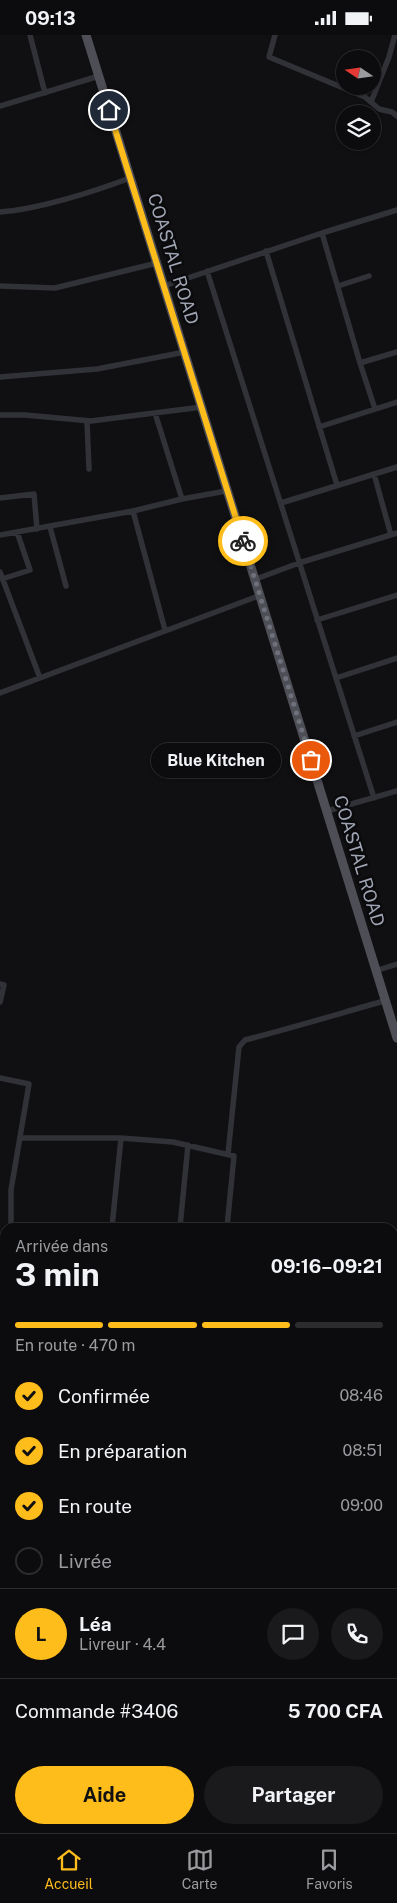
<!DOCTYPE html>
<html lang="fr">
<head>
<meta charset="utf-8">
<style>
	:root { --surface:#0c0c0e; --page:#1a1a1c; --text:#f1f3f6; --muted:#9a9b9e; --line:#2c2c2e; --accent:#ffbd1b }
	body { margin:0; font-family:"Public Sans",sans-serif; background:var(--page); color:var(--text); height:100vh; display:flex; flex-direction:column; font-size:19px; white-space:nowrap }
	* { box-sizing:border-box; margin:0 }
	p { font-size:16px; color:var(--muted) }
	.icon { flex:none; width:28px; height:28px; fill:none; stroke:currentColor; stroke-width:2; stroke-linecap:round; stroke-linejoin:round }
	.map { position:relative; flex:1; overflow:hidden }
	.details { position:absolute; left:0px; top:1188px; width:398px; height:611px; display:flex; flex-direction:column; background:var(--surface); border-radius:15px 15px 0 0; box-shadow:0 1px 4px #0004,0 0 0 1px var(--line) }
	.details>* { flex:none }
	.needle { width:32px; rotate:283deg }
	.buttons { position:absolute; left:336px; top:15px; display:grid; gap:10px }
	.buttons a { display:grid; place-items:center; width:45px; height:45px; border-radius:50%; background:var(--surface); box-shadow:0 1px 4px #0004,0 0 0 1px var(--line); font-size:25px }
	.pin { position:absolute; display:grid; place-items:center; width:42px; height:42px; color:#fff; margin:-21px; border:2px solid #fff; border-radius:50%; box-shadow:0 1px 5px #0007 }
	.courier { position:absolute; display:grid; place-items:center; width:50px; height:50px; margin:-25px; border:4px solid #ffbd1b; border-radius:50%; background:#fff; color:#222; box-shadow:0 1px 6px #0007 }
	.bubble { position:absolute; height:35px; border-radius:18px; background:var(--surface); box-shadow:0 1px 4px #0004,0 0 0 1px var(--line); font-size:16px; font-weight:700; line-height:35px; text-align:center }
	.summary em { font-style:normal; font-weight:700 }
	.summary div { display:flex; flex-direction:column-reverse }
	.summary { display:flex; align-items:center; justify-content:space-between; height:85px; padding:0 15px }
	h1 { font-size:32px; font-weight:700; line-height:38px }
	.bar { display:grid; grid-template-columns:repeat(4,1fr); gap:8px 5px; align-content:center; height:60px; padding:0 15px }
	.bar i { height:6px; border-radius:4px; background:var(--line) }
	.bar .selected { background:var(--accent) }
	.bar p { grid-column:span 4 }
	.line { display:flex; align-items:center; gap:12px; padding:0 15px; border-top:1px solid var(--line) }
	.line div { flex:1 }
	.round { display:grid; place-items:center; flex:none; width:52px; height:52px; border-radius:26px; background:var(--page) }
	ol { padding:0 15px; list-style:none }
	li { display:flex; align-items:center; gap:15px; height:55px }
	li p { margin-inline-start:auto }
	li .icon { padding:5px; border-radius:50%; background:var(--accent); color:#111; stroke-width:4 }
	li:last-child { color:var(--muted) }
	li i { width:28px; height:28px; border:2px solid var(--line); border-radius:50% }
	.action { display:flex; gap:10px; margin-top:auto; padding:10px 15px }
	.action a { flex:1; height:58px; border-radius:30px; background:var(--accent); color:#111; font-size:20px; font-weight:700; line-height:58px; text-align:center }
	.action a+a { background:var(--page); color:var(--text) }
	.status { display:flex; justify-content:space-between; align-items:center; height:35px; padding:0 25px; background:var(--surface); direction:ltr }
	.status svg { height:14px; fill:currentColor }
	.menu { display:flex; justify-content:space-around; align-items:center; height:70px; border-top:1px solid var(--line); background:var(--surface); font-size:14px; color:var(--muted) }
	.menu a { display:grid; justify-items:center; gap:2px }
	.menu .selected { color:var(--accent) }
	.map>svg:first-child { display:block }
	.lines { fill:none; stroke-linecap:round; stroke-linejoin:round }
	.minor { stroke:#313237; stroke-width:5.5 }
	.primary { stroke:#4d4e56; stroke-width:9 }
	.done { stroke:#6e717b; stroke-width:5; stroke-dasharray:0 9 }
	.route { stroke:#ffbd1b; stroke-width:6 }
	.labels { text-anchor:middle; stroke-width:5; stroke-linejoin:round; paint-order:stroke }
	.street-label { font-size:18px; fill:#a0a5b4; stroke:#0b0b0d }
</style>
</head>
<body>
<div class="status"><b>09:13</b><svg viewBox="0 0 49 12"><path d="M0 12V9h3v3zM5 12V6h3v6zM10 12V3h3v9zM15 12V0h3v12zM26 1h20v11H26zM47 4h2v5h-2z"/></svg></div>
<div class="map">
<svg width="397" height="1798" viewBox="0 0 397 1798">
	<rect width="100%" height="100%" fill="#101012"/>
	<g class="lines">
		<path class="minor" d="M30,0L45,58
			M275,0L269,22L365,62L379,74L392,77L397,81
			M371,67L389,22L395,0
			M0,71L99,41
			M0,177C39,174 93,157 130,143
			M322,198L360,328L397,317
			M266,216L337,450
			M207,236L374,763
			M0,251L55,253L157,228
			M164,251L322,198L397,175
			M338,251L369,241
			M360,328L375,374
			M0,342L97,334L185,317
			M155,378L182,464
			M0,380H25L91,386L202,372
			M87,386L89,434
			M319,392L397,367
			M374,439L391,500
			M0,463L34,459L37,494
			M281,468L397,432
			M133,476L165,595
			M50,492L66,551
			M0,500L133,476L182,464L226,456
			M0,537L40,643
			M2,544L30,535L17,497
			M256,544L299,528L397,498
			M317,585L397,560
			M336,643L397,623
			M0,658L261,560
			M354,701L397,687
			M327,776L397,756
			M375,936L397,929
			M0,949L4,950L0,967
			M0,1043L29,1049L11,1155V1192
			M20,1103H121L173,1107L234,1121L227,1192
			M228,1119L239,1012L245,1005C292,993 338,979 384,966
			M112,1192L121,1103
			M180,1192L188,1110
			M0,1249H5
			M392,1279L397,1277
			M0,1375L5,1291
			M0,1482H5
			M0,1596H5
			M392,1642L397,1638
			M0,1655L5,1656
			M392,1701L397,1699
			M0,1724L5,1725
			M392,1768L397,1766
			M239,1794L241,1798
			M29,1798L40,1794
			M170,1798L179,1794
			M317,1798L327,1794"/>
		<path class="primary" d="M86,0L397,1003
			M392,1658L397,1656
			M392,1668L397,1666
			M392,1685L397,1683
			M91,1798L101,1794
			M121,1798L131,1794"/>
	</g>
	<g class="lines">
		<path class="done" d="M243,506L311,725"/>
		<path class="route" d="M109,75L243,506"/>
	</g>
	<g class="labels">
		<g class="street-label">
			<text transform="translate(173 224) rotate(73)" y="6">COASTAL ROAD</text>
			<text transform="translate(359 826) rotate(73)" y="6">COASTAL ROAD</text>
		</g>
	</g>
</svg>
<div class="buttons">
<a><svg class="needle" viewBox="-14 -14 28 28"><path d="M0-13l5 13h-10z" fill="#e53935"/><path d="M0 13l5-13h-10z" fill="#9a9b9e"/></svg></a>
<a><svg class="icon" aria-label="layers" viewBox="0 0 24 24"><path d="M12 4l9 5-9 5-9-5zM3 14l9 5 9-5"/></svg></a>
</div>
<div class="pin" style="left:311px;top:725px;background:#ea580c"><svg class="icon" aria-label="bag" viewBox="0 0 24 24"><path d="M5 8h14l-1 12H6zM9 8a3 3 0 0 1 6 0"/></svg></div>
<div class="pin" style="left:109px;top:75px;background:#1f2937"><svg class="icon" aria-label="home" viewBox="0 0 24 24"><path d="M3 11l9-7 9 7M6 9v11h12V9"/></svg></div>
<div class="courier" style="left:243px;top:506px"><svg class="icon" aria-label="bike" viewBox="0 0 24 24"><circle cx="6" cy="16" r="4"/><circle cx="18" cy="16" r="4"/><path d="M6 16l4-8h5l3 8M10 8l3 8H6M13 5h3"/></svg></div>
<div class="bubble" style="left:151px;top:708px;width:130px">Blue Kitchen</div>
<section class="details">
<div class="summary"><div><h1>3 min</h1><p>Arrivée dans</p></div><em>09:16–09:21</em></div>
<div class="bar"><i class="selected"></i><i class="selected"></i><i class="selected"></i><i></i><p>En route · 470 m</p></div>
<ol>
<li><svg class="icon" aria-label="check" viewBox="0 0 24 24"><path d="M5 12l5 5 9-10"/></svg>Confirmée<p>08:46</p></li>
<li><svg class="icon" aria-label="check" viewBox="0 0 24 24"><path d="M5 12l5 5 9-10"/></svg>En préparation<p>08:51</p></li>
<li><svg class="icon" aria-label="check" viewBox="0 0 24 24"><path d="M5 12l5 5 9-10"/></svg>En route<p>09:00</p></li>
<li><i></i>Livrée</li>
</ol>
<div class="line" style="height:90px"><b class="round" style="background:var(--accent);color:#111">L</b><div><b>Léa</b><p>Livreur · 4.4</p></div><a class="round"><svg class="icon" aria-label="chat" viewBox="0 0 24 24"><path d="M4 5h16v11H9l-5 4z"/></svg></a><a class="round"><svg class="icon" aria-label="phone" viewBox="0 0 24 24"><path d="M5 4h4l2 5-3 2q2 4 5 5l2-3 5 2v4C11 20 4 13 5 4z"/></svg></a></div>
<div class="line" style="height:65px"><div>Commande #3406</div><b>5 700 CFA</b></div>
<div class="action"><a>Aide</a><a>Partager</a></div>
</section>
</div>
<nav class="menu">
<a class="selected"><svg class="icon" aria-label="home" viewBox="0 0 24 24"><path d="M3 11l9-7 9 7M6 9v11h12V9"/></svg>Accueil</a>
<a><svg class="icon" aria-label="map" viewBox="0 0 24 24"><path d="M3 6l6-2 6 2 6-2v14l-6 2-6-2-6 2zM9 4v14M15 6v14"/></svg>Carte</a>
<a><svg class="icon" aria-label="saved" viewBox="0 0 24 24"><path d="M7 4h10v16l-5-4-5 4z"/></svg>Favoris</a>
</nav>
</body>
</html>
